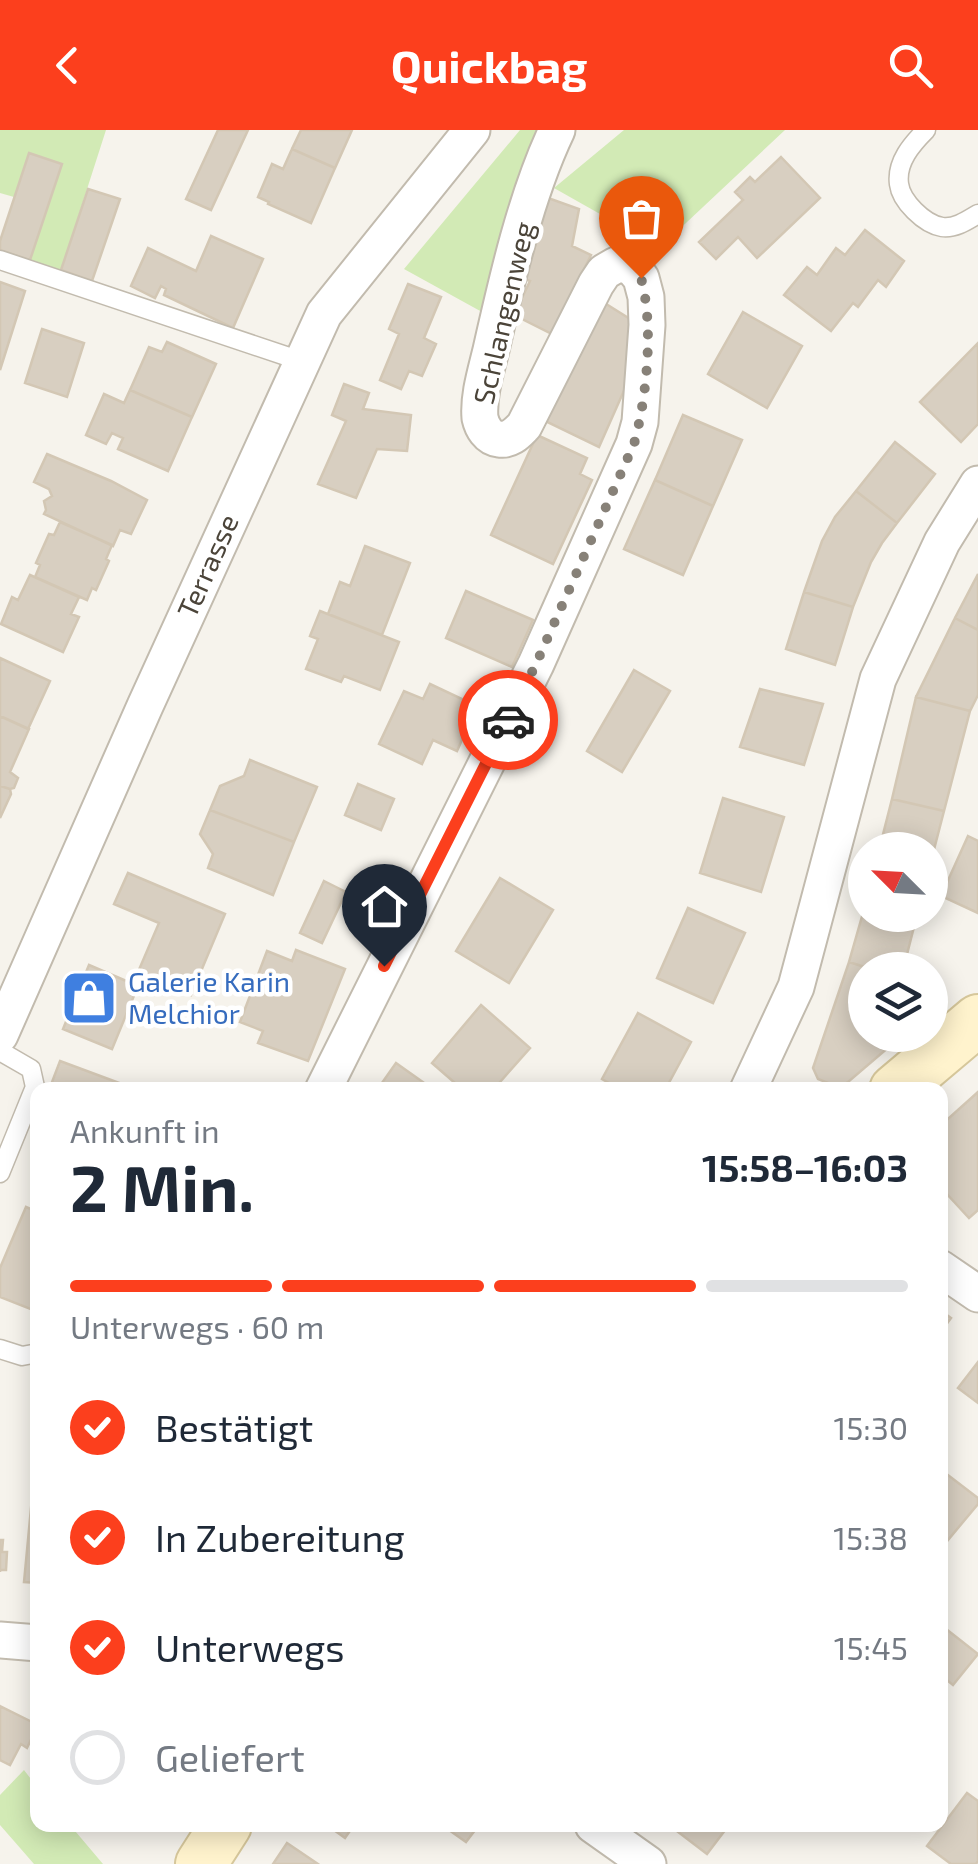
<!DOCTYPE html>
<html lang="de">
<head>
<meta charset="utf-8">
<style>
	:root { --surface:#fff; --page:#f2f2f3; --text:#1f2937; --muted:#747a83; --line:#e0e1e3; --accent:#fc3f1d }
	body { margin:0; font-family:"Exo 2",sans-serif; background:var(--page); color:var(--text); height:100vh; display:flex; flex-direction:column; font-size:38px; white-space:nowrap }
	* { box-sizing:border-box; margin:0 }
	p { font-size:32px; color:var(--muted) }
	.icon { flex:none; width:55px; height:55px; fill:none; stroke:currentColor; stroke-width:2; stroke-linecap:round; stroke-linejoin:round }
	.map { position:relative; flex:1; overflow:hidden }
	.panel { position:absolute; left:30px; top:952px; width:918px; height:750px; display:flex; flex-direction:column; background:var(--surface); border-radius:20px; box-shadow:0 5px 25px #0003 }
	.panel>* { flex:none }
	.needle { width:65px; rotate:294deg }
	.fabs { position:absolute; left:848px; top:702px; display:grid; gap:20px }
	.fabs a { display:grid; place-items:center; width:100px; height:100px; border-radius:50%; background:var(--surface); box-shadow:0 5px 25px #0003; font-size:50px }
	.pin { position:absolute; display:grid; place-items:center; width:85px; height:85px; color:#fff; margin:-102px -42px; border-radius:50% 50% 50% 0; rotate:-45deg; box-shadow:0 0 10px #0007 }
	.pin .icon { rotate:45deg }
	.courier { position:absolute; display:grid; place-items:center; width:100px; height:100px; margin:-50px; border:8px solid #fc3f1d; border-radius:50%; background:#fff; color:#222; box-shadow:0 2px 12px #0007 }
	.summary em { font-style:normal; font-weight:700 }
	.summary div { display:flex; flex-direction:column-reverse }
	.summary { display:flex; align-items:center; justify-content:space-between; height:170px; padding:0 40px }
	h1 { font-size:65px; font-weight:700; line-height:75px }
	.bar { display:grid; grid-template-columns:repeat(4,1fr); gap:15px 10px; align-content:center; height:120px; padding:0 40px }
	.bar i { height:12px; border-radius:8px; background:var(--line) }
	.bar .selected { background:var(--accent) }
	.bar p { grid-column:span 4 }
	ol { padding:0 40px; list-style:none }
	li { display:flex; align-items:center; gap:30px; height:110px }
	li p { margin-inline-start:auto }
	li .icon { padding:10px; border-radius:50%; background:var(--accent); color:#fff; stroke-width:4 }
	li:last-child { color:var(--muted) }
	li i { width:55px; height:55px; border:5px solid var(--line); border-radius:50% }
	header { display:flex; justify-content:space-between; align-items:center; height:130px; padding:0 40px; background:var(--accent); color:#fff; font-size:45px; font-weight:700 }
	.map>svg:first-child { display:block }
	.green { fill:#d2eab5 }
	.building { fill:#d8cfc1; stroke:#d3c7b4; stroke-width:2.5 }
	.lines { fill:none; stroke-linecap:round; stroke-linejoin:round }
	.service-casing { stroke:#c2bbae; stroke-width:21 }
	.minor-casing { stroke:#c2bbae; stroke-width:39 }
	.secondary-casing { stroke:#d6c79b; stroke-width:54 }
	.service { stroke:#fff; stroke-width:18 }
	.minor { stroke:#fff; stroke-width:35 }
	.secondary { stroke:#fff3cd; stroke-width:50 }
	.done { stroke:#878178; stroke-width:10; stroke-dasharray:0 18 }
	.route { stroke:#fc3f1d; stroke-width:12 }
	.labels { text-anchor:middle; stroke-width:9; stroke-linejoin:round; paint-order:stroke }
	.street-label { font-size:28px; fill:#4b4439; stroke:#fff }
	.shop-label { font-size:28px; fill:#366cbe; stroke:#fff; text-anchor:start }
</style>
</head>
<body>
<header><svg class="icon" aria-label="back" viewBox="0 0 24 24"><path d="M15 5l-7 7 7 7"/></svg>Quickbag<svg class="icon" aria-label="search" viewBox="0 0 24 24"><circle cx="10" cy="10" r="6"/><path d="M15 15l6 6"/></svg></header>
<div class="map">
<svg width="978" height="1734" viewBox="0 0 978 1734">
	<rect width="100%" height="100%" fill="#f6f3ec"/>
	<path class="green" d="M0,0H106L61,140L30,130L61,34L29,23L14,67L0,63Z
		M520,0H543L482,182L404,139Z
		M624,0H785L654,123L623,97L554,58Z
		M24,1640L37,1657L38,1695H70L103,1734H34L0,1695V1665Z"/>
	<path class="building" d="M218,0H248L211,80L186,69Z
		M301,0H352L335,38L292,19Z
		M292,19L335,38L311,93L268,74L269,72L258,67L272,34L283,39Z
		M29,23L62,34L30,130L0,120V111Z
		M781,27L820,68L757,128L738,107L716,129L699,112L743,70L735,62L750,47L755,52Z
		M88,59L120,69L92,151L61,140Z
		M548,68L579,79L572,116L591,125L552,204L514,185L530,151L522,148L533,124Z
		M865,100L904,131L886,157L878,150L858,177L853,173L831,201L784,165L807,137L817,145L836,118L845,125Z
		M211,106L263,129L233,198L164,165L166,159L161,156L155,168L131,156L148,118L196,141Z
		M0,152L25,161L0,240Z
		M408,154L441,167L424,208L436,214L422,246L409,241L401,259L380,250L399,204L389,199Z
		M603,172L630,189L634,238L599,317L541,289Z
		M743,182L802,216L767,278L708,244Z
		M42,199L84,213L67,267L25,253Z
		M167,212L216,234L192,287L130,260L149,217L162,222Z
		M978,213V294L961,312L920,272Z
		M344,254L369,263L363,279L411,285L407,321L377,319L356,368L318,354L346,291L332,285Z
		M130,260L192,287L168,341L118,319L123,308L112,303L106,314L86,305L104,264L124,273Z
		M683,285L742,310L713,376L655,350Z
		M537,305L587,328L580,344L592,350L553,434L491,405Z
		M895,312L935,344L897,393L856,361Z
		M47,324L111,351L147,370L131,404L120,400L113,416L44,384L46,380L44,371L52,366L49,359L34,352Z
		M655,350L713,376L683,445L624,419Z
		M856,361L897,393L882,413L871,432L853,477L804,462L822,411L835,387Z
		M60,392L112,415L106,429L109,431L96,460L92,458L87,470L35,447L40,435L36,433L49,404L54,405Z
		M365,416L410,433L382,505L328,484L340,452L350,456Z
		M978,444V500L955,488Z
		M30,445L79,467L71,484L79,487L63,522L1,494L12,467L18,470Z
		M466,461L533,490L512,537L446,508Z
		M804,462L853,477L835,535L786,519Z
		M320,481L399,512L380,560L344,546L341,552L306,539L318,509L310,506Z
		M955,488L978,500V565L970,581L916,567Z
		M0,528L50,551L28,599L0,586Z
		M634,540L670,561L622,642L587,621Z
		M430,554L477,576L457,621L433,610L422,634L379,614L404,561L423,569Z
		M760,559L823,574L804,635L740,617Z
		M916,567L970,581L944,681L892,669Z
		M0,586L29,599L10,642L18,648L14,658L10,659L0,656Z
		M250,630L317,657L294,712L210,680L220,656L244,646Z
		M358,654L394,669L381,700L345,685Z
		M0,656L10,659L11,664L0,688Z
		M723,668L784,687L761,762L700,743Z
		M892,669L944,681L930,735V720H879Z
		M210,680L294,712L273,765L208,738L213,724L200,704Z
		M968,706L978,711V783L941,766Z
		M128,743L225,784L191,865L138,842L159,793L114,774Z
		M500,748L553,780L509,853L456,821Z
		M324,751L346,762L322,813L300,803Z
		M688,778L745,803L713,873L657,848Z
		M863,783L914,797L903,840H874L849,832Z
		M868,785H917L914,797Z
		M296,820L345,839L308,931L258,913L263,901L240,892L267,821L292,831Z
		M849,832L874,840H865V905H903L848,952L838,957L818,949L813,938Z
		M89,835L138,856L112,919L63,899Z
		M481,875L530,918L493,960H463L432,933Z
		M638,883L691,912L665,960H621L602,949Z
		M60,931L138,960H49Z
		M396,933L434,960H377Z
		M978,962V1080L969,1088L945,1062L940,1066V996Z
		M26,1077L38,1082V1182L0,1167V1138Z
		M940,1180L951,1188L940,1203Z
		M978,1232V1273L958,1258Z
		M940,1339L978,1368V1374L943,1416L940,1414Z
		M33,1357L38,1358V1453L24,1452Z
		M0,1410H3L2,1422H7L6,1440H0V1442Z
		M941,1495L978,1524L953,1555L942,1546L940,1549Z
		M0,1576L38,1595L27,1618L21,1614L10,1635L0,1630Z
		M967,1663L978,1671V1731L976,1734H951L927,1716Z
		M327,1695H354L345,1708Z
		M442,1695H479L466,1712Z
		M669,1695H729L707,1724Z
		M287,1713L318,1734H273Z"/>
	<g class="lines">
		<g class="service-casing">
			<path id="service" d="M926,0C912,14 896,32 899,54C901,71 924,94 942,97C955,99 968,90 978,84
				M0,130L301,231
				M0,921L31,939L35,957L0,1043
				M0,1219L22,1226L38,1223"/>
		</g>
		<g class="minor-casing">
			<path id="minor" d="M0,905L145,576L324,184L472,0
				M323,960L536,534L634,314L640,292L647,195L646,167L641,148L630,135H616L604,142L596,154L524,296C517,303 510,311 499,309C488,308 482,297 480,288C478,266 486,241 491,220C507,149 526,65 557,0
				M748,960L796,857L878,549L942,412L978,354
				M940,1138L978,1164
				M0,1510L38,1513
				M593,1695L648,1734"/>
		</g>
		<g class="secondary-casing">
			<path id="secondary" d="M895,960L978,890
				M201,1734L226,1695"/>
		</g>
		<use href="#service" class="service"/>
		<use href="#minor" class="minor"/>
		<use href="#secondary" class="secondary"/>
	</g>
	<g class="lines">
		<path class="done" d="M508,590L536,534L634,314C647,267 654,195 641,148"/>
		<path class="route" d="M384,836L508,590"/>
	</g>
	<defs>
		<g id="shop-square" transform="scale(2.875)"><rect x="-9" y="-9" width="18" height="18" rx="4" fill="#3f7fe0" stroke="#fff"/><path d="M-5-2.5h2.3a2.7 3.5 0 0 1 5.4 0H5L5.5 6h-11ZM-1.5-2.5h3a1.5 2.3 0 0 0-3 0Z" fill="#fff"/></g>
	</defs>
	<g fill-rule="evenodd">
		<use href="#shop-square" x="89" y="868"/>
	</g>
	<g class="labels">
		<g class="street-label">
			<text transform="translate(504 183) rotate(-77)" y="10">Schlangenweg</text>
			<text transform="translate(208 436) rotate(-66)" y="10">Terrasse</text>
		</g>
		<g class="shop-label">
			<text x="128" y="862">Galerie Karin<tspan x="128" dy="32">Melchior</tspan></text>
		</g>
	</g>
</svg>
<div class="fabs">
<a><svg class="needle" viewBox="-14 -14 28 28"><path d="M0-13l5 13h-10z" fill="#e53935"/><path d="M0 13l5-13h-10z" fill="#747a83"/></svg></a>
<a><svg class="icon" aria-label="layers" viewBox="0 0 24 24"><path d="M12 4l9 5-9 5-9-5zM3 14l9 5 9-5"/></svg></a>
</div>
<div class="pin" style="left:641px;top:148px;background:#ea580c"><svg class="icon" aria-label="bag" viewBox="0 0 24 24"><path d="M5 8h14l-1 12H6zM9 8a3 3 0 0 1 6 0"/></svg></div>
<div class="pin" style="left:384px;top:836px;background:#1f2937"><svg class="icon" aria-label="home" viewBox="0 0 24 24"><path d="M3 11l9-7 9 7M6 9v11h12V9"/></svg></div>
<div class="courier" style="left:508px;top:590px"><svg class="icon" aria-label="car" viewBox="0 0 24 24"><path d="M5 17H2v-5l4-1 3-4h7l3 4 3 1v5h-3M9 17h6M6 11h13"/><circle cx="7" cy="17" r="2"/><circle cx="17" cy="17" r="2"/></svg></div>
<section class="panel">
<div class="summary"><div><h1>2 Min.</h1><p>Ankunft in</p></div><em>15:58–16:03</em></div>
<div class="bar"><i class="selected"></i><i class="selected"></i><i class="selected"></i><i></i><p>Unterwegs · 60 m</p></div>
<ol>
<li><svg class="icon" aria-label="check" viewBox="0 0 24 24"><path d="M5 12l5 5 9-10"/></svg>Bestätigt<p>15:30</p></li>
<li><svg class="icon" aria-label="check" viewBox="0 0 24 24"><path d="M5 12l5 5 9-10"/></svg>In Zubereitung<p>15:38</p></li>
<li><svg class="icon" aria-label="check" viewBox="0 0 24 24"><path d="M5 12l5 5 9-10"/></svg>Unterwegs<p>15:45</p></li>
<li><i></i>Geliefert</li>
</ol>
</section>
</div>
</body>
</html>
